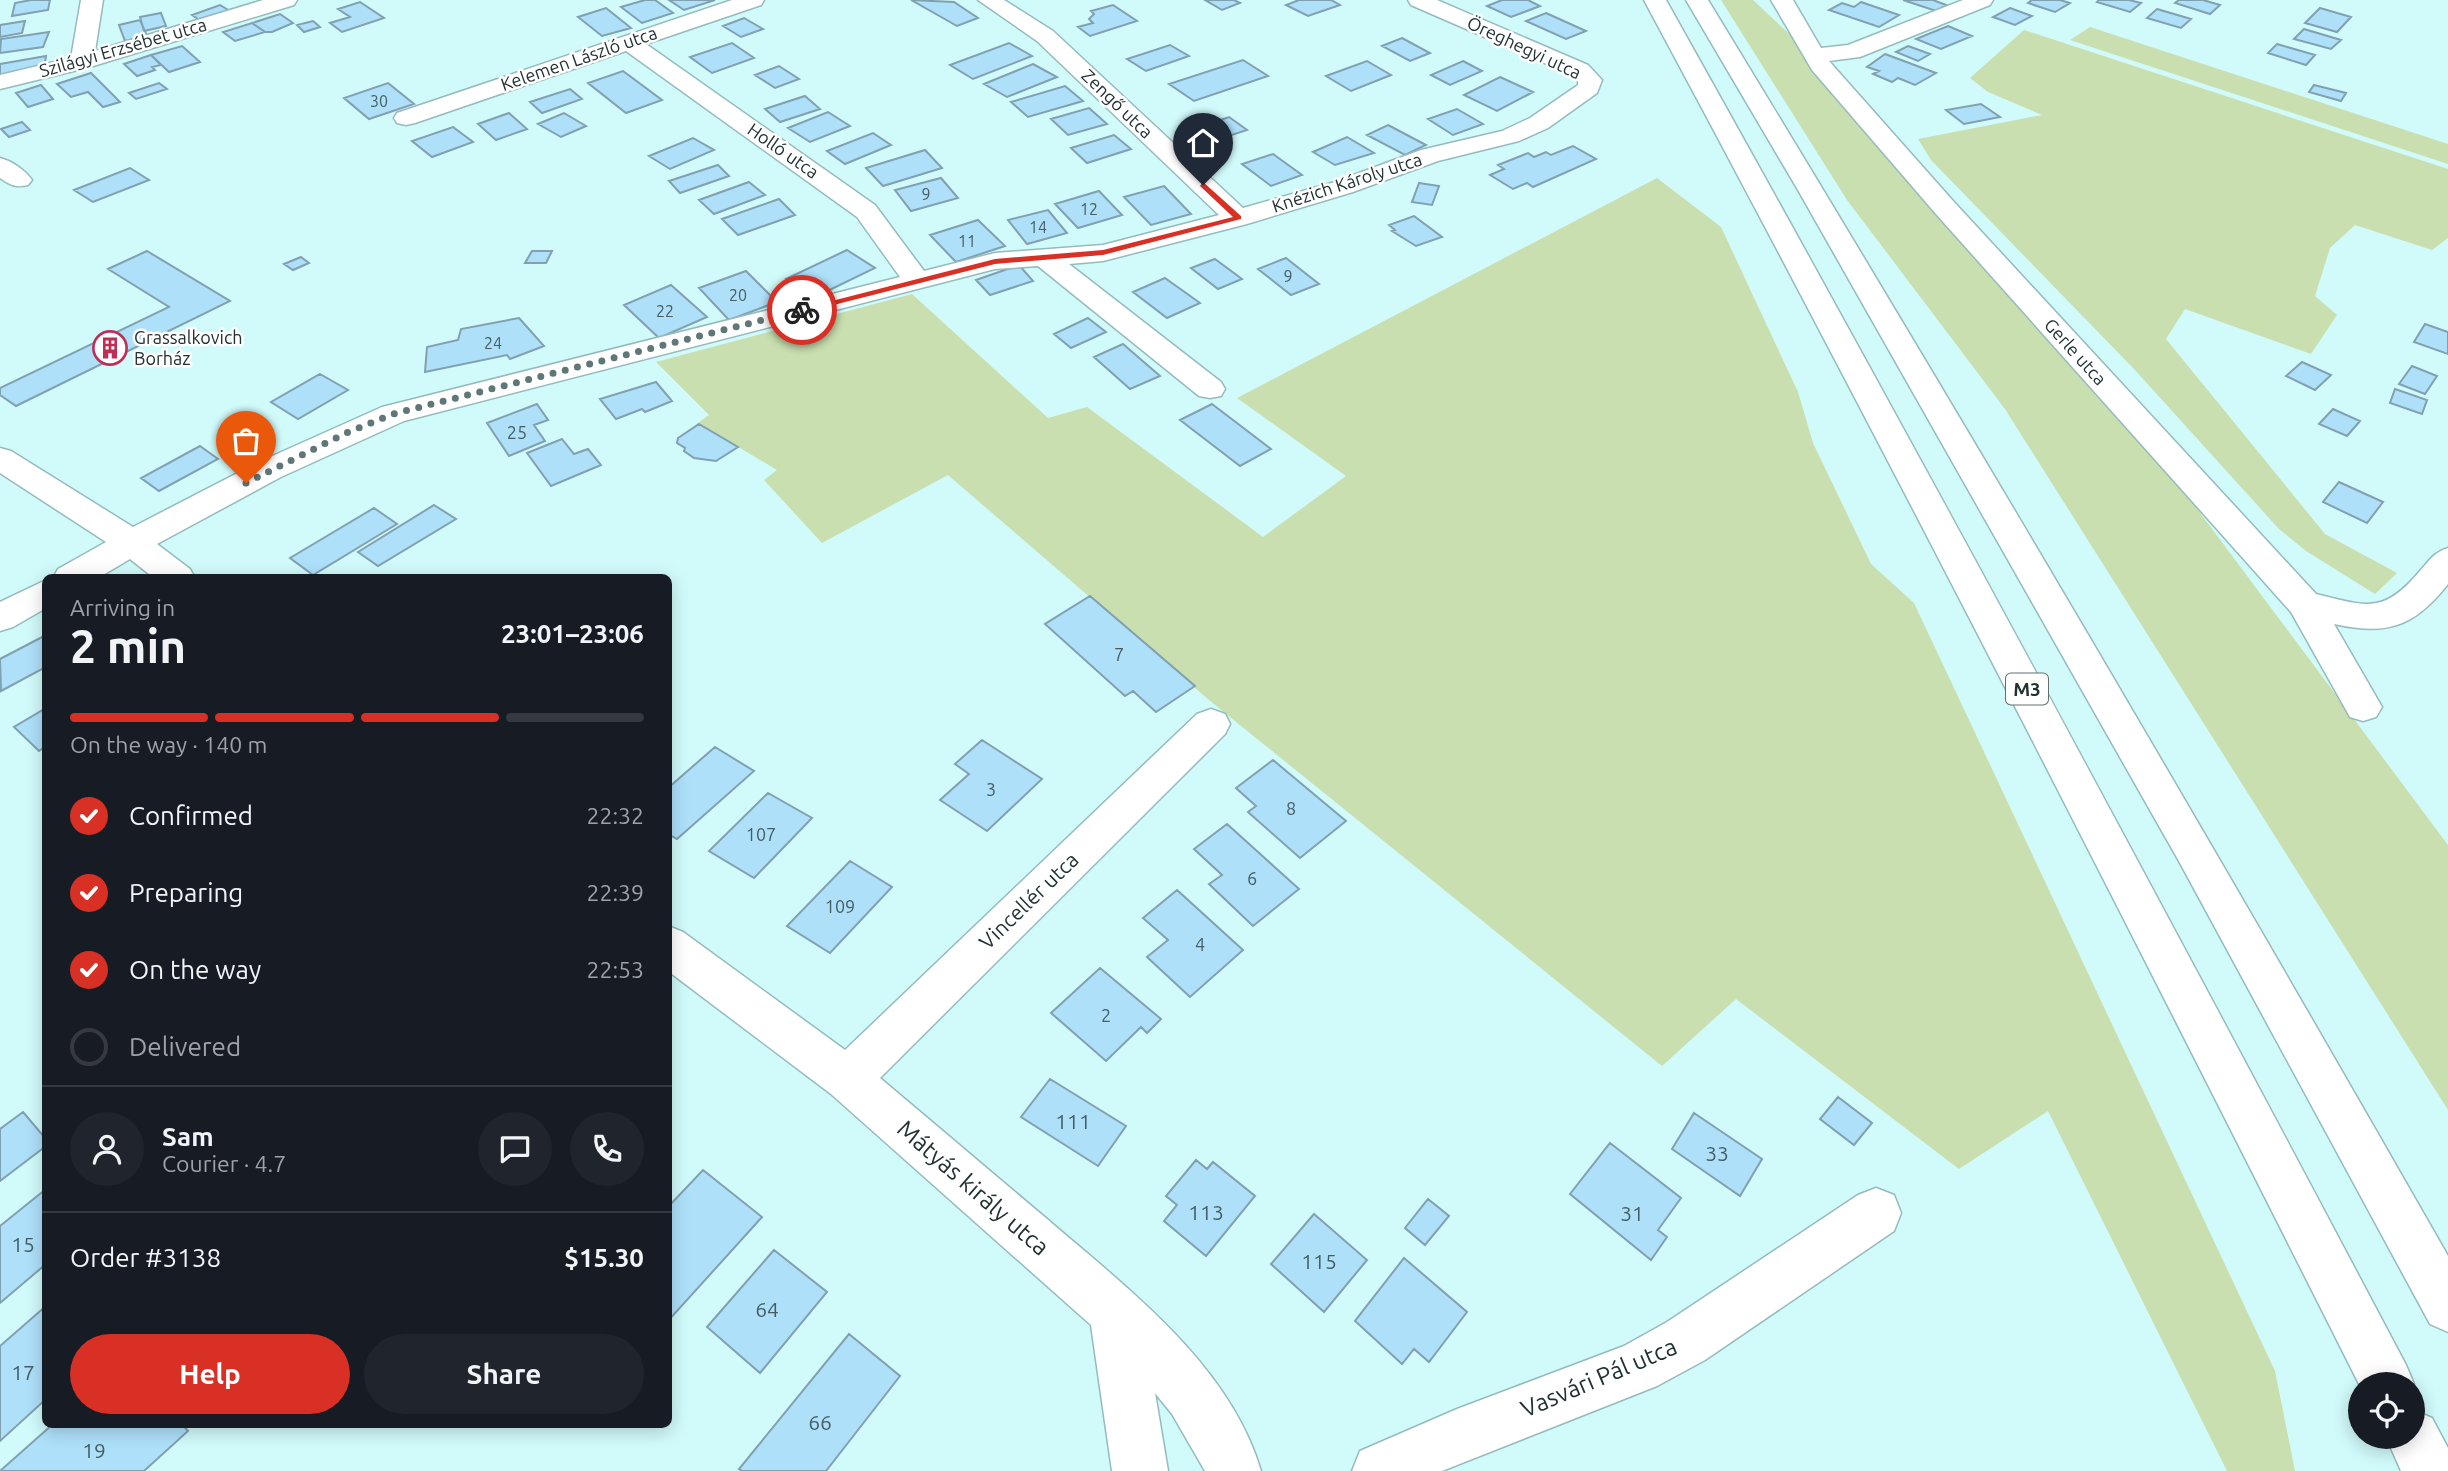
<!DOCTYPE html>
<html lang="en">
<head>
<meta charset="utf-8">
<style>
	:root { --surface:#171b24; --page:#20242c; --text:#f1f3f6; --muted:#9ea1a6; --line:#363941; --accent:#d93025 }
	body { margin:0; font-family:Ubuntu,sans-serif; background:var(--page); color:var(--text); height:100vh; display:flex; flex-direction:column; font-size:26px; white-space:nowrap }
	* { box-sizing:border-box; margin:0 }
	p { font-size:23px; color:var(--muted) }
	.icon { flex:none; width:38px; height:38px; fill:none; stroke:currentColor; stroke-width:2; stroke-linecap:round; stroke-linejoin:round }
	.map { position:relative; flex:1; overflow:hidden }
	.side { position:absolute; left:42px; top:574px; width:630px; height:854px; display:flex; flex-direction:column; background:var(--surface); border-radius:10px; box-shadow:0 4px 18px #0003 }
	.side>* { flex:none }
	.controls { position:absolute; left:2348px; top:1372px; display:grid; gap:14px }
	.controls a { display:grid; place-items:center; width:77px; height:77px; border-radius:50%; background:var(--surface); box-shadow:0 4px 18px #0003; font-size:35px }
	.pin { position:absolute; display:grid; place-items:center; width:60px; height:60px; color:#fff; margin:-72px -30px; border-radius:50% 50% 50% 0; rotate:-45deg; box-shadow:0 0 7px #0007 }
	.pin .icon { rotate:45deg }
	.courier { position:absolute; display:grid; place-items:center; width:70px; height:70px; margin:-35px; border:5px solid #d93025; border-radius:50%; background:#fff; color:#222; box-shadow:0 2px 9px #0007 }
	.summary em { font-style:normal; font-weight:700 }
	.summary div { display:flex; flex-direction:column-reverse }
	.summary { display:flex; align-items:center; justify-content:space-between; height:119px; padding:0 28px }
	h1 { font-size:46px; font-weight:700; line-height:52px }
	.bar { display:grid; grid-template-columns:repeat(4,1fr); gap:10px 7px; align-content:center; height:84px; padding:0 28px }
	.bar i { height:9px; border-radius:5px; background:var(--line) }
	.bar .on { background:var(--accent) }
	.bar p { grid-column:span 4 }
	.line { display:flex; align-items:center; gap:18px; padding:0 28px; border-top:2px solid var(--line) }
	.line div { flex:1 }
	.round { display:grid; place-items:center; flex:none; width:74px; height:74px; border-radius:37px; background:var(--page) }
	ol { padding:0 28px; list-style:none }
	li { display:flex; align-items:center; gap:21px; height:77px }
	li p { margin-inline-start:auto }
	li .icon { padding:7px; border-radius:50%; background:var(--accent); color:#fff; stroke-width:4 }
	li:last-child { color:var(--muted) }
	li i { width:38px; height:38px; border:4px solid var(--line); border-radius:50% }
	.action { display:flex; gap:14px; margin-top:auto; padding:14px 28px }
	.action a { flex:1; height:80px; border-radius:42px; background:var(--accent); color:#fff; font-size:28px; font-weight:700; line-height:80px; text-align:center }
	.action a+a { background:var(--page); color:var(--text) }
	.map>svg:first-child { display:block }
	.green { fill:#c9dfaf }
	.building { fill:#aee0fa; stroke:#81a0b0; stroke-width:2 }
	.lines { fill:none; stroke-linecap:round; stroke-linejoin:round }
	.minor-casing { stroke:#95bbbc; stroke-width:3 }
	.highway-casing { stroke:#95bbbc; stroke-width:3 }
	.minor { fill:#fff; fill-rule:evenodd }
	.highway { fill:#fff; fill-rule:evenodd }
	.route { fill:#d93025 }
	.done { stroke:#5f7777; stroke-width:7; stroke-dasharray:0 12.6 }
	.labels { text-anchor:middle; stroke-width:5; stroke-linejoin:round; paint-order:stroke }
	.far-number-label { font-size:16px; fill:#455d63 }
	.far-street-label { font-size:18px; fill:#223131; stroke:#fefefe }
	.far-poi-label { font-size:18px; fill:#223131; stroke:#fefefe; text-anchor:start }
	.number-label { font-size:18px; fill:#455d63 }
	.shield { fill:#fefefe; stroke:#646e6e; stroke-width:2 }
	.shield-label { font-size:19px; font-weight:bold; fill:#223131 }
	.street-label { font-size:21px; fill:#223131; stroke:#fefefe }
	.near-number-label { font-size:21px; fill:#455d63 }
	.near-street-label { font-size:24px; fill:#223131; stroke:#fefefe }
</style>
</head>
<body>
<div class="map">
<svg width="2448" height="1471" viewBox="0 0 2448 1471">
	<rect width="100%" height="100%" fill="#d1fafa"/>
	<path class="green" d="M1721,0H1753L1800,44L1820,81L2124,411L2448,845V1110L2005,409L1847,200Z
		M2090,27L2448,144V164L2070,40Z
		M2024,30L2448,169V238L2432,250L2355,225L2330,248L2315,296L2337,315L2311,354L2185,309L2166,339L2325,534L2397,573L2375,594L2306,551L2279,529L2134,369L1931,160L1918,139L2042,115L1988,92L1970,78Z
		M1657,178L1721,227L1798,392L1813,443L1871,564L1914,603L2275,1371L2295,1471H2227L2048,1111L1959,1169L1736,999L1662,1066L1209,700L948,475L822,543L764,480L777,470L698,423L709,415L656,362L912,294L1048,418L1087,407L1263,537L1346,476L1237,398Z"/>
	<path class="building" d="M31,0H50L48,10L12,16L15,3Z
		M645,0H655L673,13L642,23L621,7Z
		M669,0H715L684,10Z
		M911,0L954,2L978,18L957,26Z
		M1205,0H1234L1240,3L1222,10Z
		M1299,0H1331L1340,5L1308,16L1286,5Z
		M1502,0H1528L1540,6L1511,17L1487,6Z
		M1903,0H1933L1946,5L1936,11Z
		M2032,0H2060L2070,3L2055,12L2028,3Z
		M2099,0H2129L2141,3L2130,12L2097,2Z
		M2179,0H2203L2220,5L2210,14L2175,3Z
		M360,2L384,18L342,32L330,23L350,17L338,9Z
		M1861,2L1899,15L1879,27L1829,10L1842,3L1854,7Z
		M220,5L230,11L201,21L192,15Z
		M1113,5L1137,21L1090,36L1078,27L1093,23L1089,19L1094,14L1091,11Z
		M606,8L631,28L602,36L578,17Z
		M2010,8L2032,16L2015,25L1993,17Z
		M2320,8L2351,17L2337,32L2305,23Z
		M2157,9L2191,19L2181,28L2147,18Z
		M161,13L166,26L144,31L140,17Z
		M1546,13L1586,31L1566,39L1526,21Z
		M280,14L293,23L272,32H265L252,23Z
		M744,18L763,29L741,37L723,26Z
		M140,20L147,36L125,41L119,25Z
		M25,21L22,33L0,37V25Z
		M313,21L320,27L304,32L297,25Z
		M252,23L265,32L235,41L223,32Z
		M1948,26L1972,36L1941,49L1916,39Z
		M2304,29L2341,40L2331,49L2294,39Z
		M49,32L43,47L0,53L1,39Z
		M1402,38L1430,53L1410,61L1382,46Z
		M732,43L754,58L712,73L690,57Z
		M1009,43L1032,56L973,79L950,65Z
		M2277,44L2315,55L2306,65L2268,53Z
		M1170,45L1189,56L1146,71L1127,59Z
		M182,46L200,62L169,72L151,55Z
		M1908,46L1930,54L1918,61L1896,52Z
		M1885,54L1936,73L1915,85L1898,78L1892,82L1873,74L1879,71L1867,67Z
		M151,55L161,65L152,67L155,70L137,76L124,64Z
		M46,56L44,69L0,77V64Z
		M1243,60L1268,76L1194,101L1169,84Z
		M1367,61L1391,75L1351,91L1326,76Z
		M1463,61L1482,71L1450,85L1431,75Z
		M1033,64L1057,77L1007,97L984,84Z
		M779,66L799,79L775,88L755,75Z
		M623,71L662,100L626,113L588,83Z
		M91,73L120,102L103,107L88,92L71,97L57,84Z
		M1500,77L1533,92L1497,111L1464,95Z
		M159,83L167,89L136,99L129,93Z
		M388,83L414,104L369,119L344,98Z
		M41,85L53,99L28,107L16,93Z
		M2314,85L2346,93L2341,101L2309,92Z
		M1065,86L1083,101L1028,117L1011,102Z
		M570,89L582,99L542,113L530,102Z
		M805,96L820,109L780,122L765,109Z
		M1981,104L2000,117L1964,124L1946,110Z
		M1089,108L1107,124L1068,135L1051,119Z
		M1457,109L1483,124L1453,135L1428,119Z
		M828,112L850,126L810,142L788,128Z
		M509,113L527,129L496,140L478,124Z
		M564,113L586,126L561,137L538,124Z
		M1229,117L1247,130L1202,145L1184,132Z
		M22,122L30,130L9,137L1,129Z
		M1388,125L1426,145L1405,155L1367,135Z
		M453,127L473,142L432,157L412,141Z
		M873,133L891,145L845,164L827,151Z
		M1114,135L1131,149L1087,163L1071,148Z
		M1347,137L1374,153L1335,165L1313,152Z
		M693,138L714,150L670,169L649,156Z
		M1573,146L1596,159L1533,187L1527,183L1513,189L1490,175L1504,169L1498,165L1528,153L1534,157L1546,152L1551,155Z
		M925,150L942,168L883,186L866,168Z
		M1273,154L1302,175L1271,186L1242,164Z
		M718,165L729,176L680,193L669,181Z
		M130,168L149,180L93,202L74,190Z
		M941,178L958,198L911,211L895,190Z
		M749,182L765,195L714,214L699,200Z
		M1419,183L1439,186L1432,205L1412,202Z
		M1164,186L1191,214L1151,225L1124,197Z
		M1099,191L1122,215L1078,228L1055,204Z
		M779,199L795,215L738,235L722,219Z
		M1048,210L1067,233L1027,244L1008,220Z
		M1414,216L1442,237L1416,246L1392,231L1395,230L1389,225Z
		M978,220L1005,246L956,262L930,235Z
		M847,250L875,268L813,298L786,279Z
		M147,251L230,301L16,406L0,395V388L169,307L108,269Z
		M532,251H552L546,263H525Z
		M301,257L309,263L293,270L284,264Z
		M1286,258L1319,284L1291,295L1258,269Z
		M1215,259L1242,279L1218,289L1191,268Z
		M1019,265L1033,281L990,295L976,280Z
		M746,271L777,302L729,320L699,288Z
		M1165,278L1200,303L1167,318L1133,292Z
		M671,285L707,317L659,338L624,305Z
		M519,318L544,346L510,359L507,355L425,372L427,347L458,340L461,329Z
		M1088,318L1106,332L1071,348L1054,334Z
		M2425,324L2448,332V354L2414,342Z
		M1123,344L1160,376L1130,389L1094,357Z
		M2302,362L2331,375L2315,390L2286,376Z
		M2412,366L2437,376L2425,394L2399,384Z
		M320,374L348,390L298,419L271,402Z
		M656,382L672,401L645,412L642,409L616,419L600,399Z
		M2395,389L2427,400L2422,414L2390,403Z
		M537,404L548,420L534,425L545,441L509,456L487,423Z
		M1212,404L1271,449L1240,466L1180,420Z
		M2333,409L2360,421L2347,436L2319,424Z
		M699,424L738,447L716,461L694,458L684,451L685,448L677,443L678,438Z
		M562,439L574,454L588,449L601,465L551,486L527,453Z
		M200,446L218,459L159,491L141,478Z
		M2339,482L2383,502L2367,523L2323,502Z
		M434,505L456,519L378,566L358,552Z
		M374,508L397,524L313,575L290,558Z
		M1090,596L1195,686L1156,712L1133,691L1125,696L1045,624Z
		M46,635V667L1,691L0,659Z
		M46,708V746L39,751L14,727Z
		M982,740L1042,779L987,831L940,800L969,774L955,764Z
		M715,747L754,771L677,839L668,834V788Z
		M1273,760L1346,821L1300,858L1248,812L1256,806L1236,788Z
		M768,793L812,818L754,878L709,851Z
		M1227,824L1299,889L1253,926L1209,884L1222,875L1194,849Z
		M850,861L892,887L830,953L787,926Z
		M1177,890L1243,950L1190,997L1147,957L1168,940L1143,918Z
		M1100,968L1161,1019L1147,1033L1141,1027L1106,1061L1051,1013Z
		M1050,1079L1126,1126L1098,1166L1021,1117Z
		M1838,1097L1872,1123L1854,1145L1820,1119Z
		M23,1112L46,1139V1146L0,1181V1129Z
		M1694,1113L1762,1159L1740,1196L1672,1149Z
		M1610,1143L1681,1198L1658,1230L1667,1237L1651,1260L1570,1194Z
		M1196,1160L1207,1169L1213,1162L1255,1196L1206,1256L1164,1221L1177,1205L1166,1196Z
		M703,1170L762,1217L668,1321V1207Z
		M46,1189V1264L0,1303V1226Z
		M1428,1199L1449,1216L1425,1245L1405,1228Z
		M1314,1214L1367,1260L1324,1312L1271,1264Z
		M774,1250L827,1292L760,1373L707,1327Z
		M1404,1258L1467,1312L1429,1362L1414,1349L1402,1364L1355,1321Z
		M46,1306V1399L0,1441V1346Z
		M849,1334L900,1376L826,1471H742L739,1469Z
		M53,1424H182L188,1431L144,1471H0Z"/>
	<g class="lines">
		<g class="minor-casing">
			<path id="minor" d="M81,0H103L95,51L263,0H297L294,5L90,67L0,89V75L71,58Z
				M732,0H764L761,5L646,44L875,205L924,271L995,253L1103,245L1219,215L1037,41L978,0H1004L1053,31L1243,208L1335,182L1421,150L1502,131L1530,118L1578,85V81L1572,75L1411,5L1408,0H1437L1588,65L1602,80L1597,93L1548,128L1519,141L1438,161L1353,192L1247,224L1103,261L1069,264L1221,382L1225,389L1221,396L1210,398L1199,396L1038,266L995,269L404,421L281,477L157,544L190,569L195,578H154L130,559L98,578H53L58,569L106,542L0,473V448L11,451L133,527L259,462L382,407L900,277L857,217L626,51L415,123L406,125L397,123L394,118L397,113Z
				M1771,0H1793L1821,48L1848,45L1963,0H1993L1990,5L1860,57L1829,61L1954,202L2316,594C2366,606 2383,615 2419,572C2429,561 2434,552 2448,548V584C2414,627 2387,636 2334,624L2382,707L2376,717L2363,721L2350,717L2291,612L1936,214L1812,70Z
				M0,158C12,161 25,170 32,180L28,185C16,188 10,185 0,178Z
				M46,580V608L13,627L0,631V602Z
				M1211,709L1225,714L1230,724L1225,734L880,1078C936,1125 991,1172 1047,1219C1127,1288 1230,1365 1261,1471H1205L1172,1414L1155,1393L1168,1471H1112L1091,1325L831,1094L668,971V926L683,932L845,1050L1197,714Z
				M1876,1188L1894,1195L1901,1213L1894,1231L1705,1360L1657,1386L1442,1471H1352L1360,1451L1457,1409L1624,1346L1667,1322L1858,1195Z"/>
		</g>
		<g class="highway-casing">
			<path id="highway" d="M1644,0H1666C1919,451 2164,907 2406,1365L2414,1384L2413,1385L2361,1384V1388C2127,923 1891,459 1644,0Z
				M1686,0H1708C1961,415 2207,834 2448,1256V1332L2430,1324L2180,863L1798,190Z
				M2413,1410L2432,1418L2448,1448V1471H2401L2386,1437H2413Z"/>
		</g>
		<use href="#minor" class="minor"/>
		<use href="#highway" class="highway"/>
	</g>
	<path class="route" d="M1203,182L1241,216V219L1103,255L995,264L802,313L797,310L995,259L1103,250L1233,217L1200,186Z"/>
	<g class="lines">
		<path class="done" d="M246,483L346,433L393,414L802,310"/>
	</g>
	<defs>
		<g id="building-ring" transform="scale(1.75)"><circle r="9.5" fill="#fefefe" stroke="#be2f57" stroke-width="1.5"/><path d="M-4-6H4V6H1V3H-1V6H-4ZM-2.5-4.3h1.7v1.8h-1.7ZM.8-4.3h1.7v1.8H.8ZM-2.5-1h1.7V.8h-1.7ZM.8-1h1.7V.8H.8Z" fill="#be2f57"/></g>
	</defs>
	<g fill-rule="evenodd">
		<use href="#building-ring" x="110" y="348"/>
	</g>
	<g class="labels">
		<g class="far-number-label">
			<text x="379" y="107">30</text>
			<text x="926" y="200">9</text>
			<text x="1089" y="215">12</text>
			<text x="1038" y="233">14</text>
			<text x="967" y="247">11</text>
			<text x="1288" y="282">9</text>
			<text x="738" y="301">20</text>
			<text x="665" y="317">22</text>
			<text x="493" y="349">24</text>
		</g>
		<g class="far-street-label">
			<text transform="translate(123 48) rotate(-16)" y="6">Szilágyi Erzsébet utca</text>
			<text transform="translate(1524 48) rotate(25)" y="6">Öreghegyi utca</text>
			<text transform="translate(579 59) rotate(-19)" y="6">Kelemen László utca</text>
			<text transform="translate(1117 104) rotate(44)" y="6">Zengő utca</text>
			<text transform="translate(783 151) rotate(35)" y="6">Holló utca</text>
			<text transform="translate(1347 183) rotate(-18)" y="6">Knézich Károly utca</text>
			<text transform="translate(2075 352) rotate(48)" y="6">Gerle utca</text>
		</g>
		<g class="far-poi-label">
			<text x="134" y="344">Grassalkovich<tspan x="134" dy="21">Borház</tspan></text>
		</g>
		<g class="number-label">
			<text x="517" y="439">25</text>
			<text x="1119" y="661">7</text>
			<text x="991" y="796">3</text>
			<text x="1291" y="815">8</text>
			<text x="761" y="841">107</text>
			<text x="1252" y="885">6</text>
			<text x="840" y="913">109</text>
			<text x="1200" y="951">4</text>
			<text x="1106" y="1022">2</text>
		</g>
		<rect class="shield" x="2006" y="673.5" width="42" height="31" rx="5"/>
		<g class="shield-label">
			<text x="2027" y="696">M3</text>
		</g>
		<g class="street-label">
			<text transform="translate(1029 901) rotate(-44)" y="7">Vincellér utca</text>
		</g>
		<g class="near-number-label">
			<text x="1073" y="1129">111</text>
			<text x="1717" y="1161">33</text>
			<text x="1206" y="1220">113</text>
			<text x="1632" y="1221">31</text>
			<text x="23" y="1252">15</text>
			<text x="1319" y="1269">115</text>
			<text x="767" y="1317">64</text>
			<text x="23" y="1380">17</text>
			<text x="820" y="1430">66</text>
			<text x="94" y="1458">19</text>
		</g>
		<g class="near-street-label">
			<text transform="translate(973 1188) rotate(41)" y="8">Mátyás király utca</text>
			<text transform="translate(1599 1378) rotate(-23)" y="8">Vasvári Pál utca</text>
		</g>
	</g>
</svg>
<div class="controls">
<a><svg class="icon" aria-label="locate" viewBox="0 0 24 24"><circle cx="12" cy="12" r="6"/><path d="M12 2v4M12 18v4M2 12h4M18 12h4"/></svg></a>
</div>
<div class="pin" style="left:246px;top:483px;background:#ea580c"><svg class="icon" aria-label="bag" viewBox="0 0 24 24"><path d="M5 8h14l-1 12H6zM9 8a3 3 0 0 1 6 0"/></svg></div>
<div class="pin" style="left:1203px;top:185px;background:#1f2937"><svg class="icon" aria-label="home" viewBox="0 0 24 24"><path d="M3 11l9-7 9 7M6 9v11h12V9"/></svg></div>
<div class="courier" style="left:802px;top:310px"><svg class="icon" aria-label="bike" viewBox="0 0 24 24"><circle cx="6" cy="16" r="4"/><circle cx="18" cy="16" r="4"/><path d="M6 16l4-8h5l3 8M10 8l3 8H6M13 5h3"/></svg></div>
<section class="side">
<div class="summary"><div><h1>2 min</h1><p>Arriving in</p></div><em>23:01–23:06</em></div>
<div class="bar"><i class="on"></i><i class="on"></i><i class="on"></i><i></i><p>On the way · 140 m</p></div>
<ol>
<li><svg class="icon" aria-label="check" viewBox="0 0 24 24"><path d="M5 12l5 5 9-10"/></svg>Confirmed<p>22:32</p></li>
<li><svg class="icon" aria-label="check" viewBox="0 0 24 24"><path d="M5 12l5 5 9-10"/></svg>Preparing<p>22:39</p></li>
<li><svg class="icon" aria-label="check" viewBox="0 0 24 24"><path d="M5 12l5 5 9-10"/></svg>On the way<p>22:53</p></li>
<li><i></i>Delivered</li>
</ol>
<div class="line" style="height:126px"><a class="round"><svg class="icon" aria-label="person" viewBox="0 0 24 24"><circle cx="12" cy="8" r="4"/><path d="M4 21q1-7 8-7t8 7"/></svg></a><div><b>Sam</b><p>Courier · 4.7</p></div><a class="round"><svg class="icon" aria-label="chat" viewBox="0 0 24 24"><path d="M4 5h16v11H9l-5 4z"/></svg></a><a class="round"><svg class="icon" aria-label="phone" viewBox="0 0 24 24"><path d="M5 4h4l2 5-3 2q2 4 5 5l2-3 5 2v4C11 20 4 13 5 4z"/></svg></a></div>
<div class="line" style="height:91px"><div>Order #3138</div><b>$15.30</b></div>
<div class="action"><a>Help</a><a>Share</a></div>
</section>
</div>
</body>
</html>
